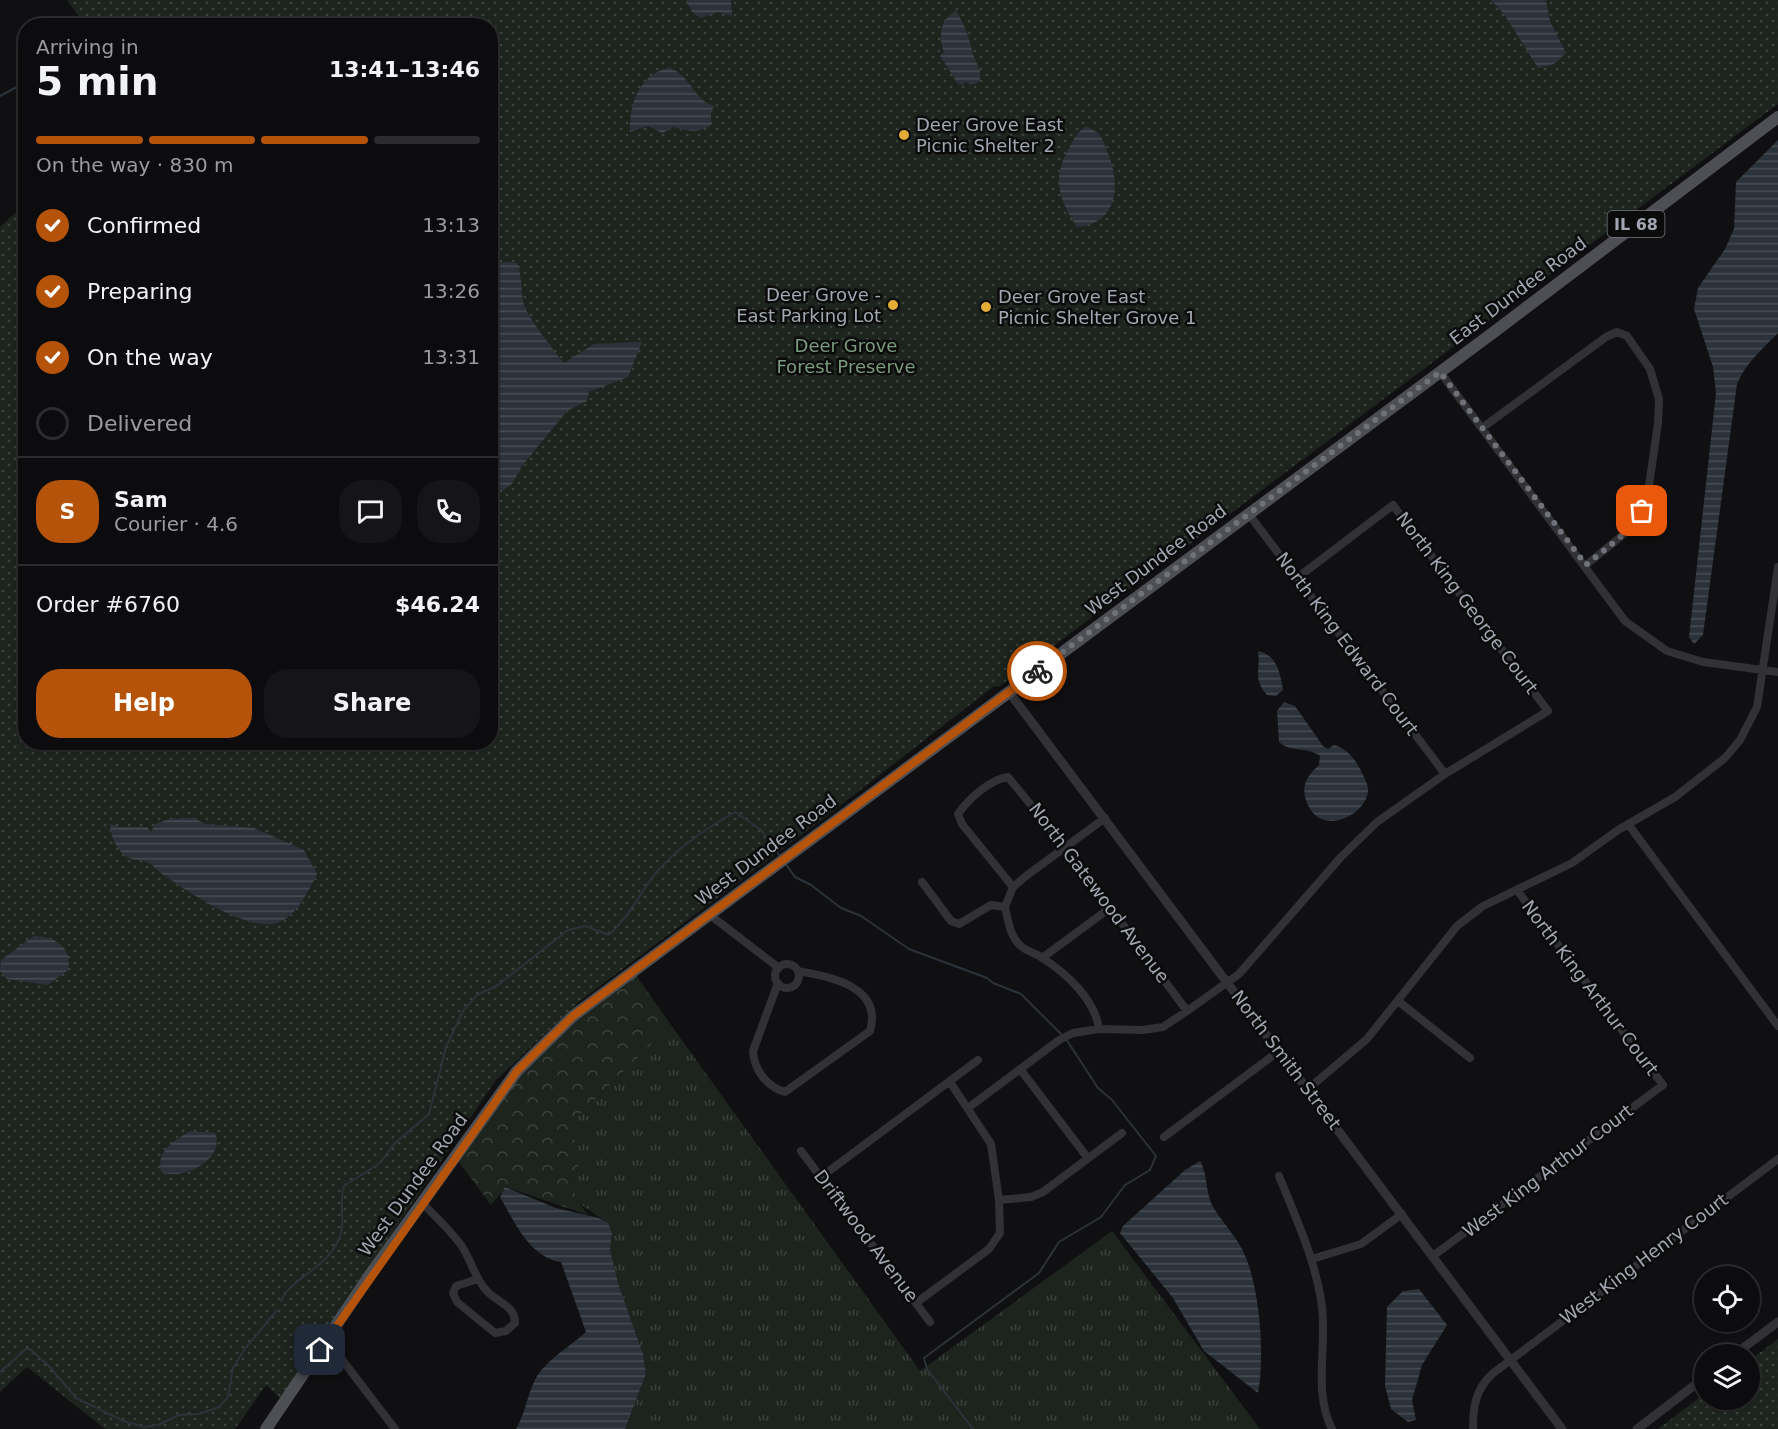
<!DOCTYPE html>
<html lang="en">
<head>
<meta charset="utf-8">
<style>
	:root { --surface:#0c0c0e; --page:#151517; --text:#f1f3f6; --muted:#9a9b9e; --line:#2c2c2e; --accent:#b45309 }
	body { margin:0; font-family:"DejaVu Sans",sans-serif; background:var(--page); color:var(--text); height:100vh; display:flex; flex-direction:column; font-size:22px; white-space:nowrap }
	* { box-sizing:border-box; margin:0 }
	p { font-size:20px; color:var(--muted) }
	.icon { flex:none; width:33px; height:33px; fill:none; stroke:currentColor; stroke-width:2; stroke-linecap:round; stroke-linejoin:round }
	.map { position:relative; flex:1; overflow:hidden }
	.panel { position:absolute; left:18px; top:18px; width:480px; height:732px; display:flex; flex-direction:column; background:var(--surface); border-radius:24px; box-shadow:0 2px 4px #0004,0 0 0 2px var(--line) }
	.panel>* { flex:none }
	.tools { position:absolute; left:1694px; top:1266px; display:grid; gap:12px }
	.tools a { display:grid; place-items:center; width:66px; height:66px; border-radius:50%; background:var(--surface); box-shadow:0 2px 4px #0004,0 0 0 2px var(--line); font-size:30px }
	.pin { position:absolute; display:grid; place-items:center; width:51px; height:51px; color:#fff; margin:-26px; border-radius:12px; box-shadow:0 3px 9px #0006 }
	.courier { position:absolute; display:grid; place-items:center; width:60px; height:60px; margin:-30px; border:4px solid #b45309; border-radius:50%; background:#fff; color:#222; box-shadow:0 2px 8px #0007 }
	.headline em { font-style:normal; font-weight:600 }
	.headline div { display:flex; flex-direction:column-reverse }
	.headline { display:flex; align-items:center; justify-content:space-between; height:102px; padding:0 18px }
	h1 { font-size:39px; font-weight:600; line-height:45px }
	.bar { display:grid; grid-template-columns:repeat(4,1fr); gap:9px 6px; align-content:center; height:72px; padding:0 18px }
	.bar i { height:8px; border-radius:4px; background:var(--line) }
	.bar .selected { background:var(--accent) }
	.bar p { grid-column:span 4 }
	.line { display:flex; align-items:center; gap:15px; padding:0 18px; border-top:2px solid var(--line) }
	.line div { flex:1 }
	.round { display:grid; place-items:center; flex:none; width:63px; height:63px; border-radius:24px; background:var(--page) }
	ol { padding:0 18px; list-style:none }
	li { display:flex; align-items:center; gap:18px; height:66px }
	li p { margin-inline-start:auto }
	li .icon { padding:6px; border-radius:50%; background:var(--accent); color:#fff; stroke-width:4 }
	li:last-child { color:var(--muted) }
	li i { width:33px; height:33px; border:3px solid var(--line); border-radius:50% }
	.primary-button { display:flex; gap:12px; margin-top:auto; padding:12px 18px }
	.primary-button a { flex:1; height:69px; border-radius:24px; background:var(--accent); color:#fff; font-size:24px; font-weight:600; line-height:69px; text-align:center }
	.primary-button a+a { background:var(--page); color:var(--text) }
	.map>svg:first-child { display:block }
	.grass { fill:url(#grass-tufts) }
	.forest { fill:url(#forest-crowns) }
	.park { fill:url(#park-dots) }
	.water { fill:url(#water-rules) }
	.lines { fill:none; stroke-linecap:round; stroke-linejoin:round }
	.stream { stroke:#2b3239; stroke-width:2 }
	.minor { stroke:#323236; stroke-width:8 }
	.tertiary { stroke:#323236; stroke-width:9 }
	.primary { stroke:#4e4f55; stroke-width:12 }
	.done { stroke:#6f7279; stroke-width:6; stroke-dasharray:0 10.8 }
	.route { stroke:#b45309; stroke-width:8 }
	.poi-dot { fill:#e3ac37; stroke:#0b0b0c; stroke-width:2 }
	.labels { text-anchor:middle; stroke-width:5; stroke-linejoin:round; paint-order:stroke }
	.shield { fill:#0b0b0c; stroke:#757880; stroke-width:1.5 }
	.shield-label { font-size:16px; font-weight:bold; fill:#a2a7b1 }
	.poi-label { font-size:18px; fill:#a2a7b1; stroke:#0b0b0c; text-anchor:start }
	.street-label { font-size:18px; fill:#a2a7b1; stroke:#0b0b0c }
	.park-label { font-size:18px; fill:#7b9b7d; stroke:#0b0b0c }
</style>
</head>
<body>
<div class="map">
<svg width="1778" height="1429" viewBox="0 0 1778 1429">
	<defs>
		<pattern id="grass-tufts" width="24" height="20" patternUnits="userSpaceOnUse" patternTransform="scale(1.5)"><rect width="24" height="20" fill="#1d241e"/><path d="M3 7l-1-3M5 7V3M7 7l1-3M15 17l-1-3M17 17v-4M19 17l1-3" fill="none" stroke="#3b413c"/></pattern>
		<pattern id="forest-crowns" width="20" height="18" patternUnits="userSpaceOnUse" patternTransform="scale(1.5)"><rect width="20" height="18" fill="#1d241e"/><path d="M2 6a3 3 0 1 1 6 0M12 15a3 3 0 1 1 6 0" fill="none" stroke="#3b413c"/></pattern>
		<pattern id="park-dots" width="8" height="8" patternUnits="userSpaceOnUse" patternTransform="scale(1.5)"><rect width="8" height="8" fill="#1d241e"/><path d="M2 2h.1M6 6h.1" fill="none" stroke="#3b413c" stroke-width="1.8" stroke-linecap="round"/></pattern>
		<pattern id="water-rules" width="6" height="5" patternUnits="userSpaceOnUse" patternTransform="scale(1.5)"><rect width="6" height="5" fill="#2b3239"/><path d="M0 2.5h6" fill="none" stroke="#474d53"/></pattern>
	</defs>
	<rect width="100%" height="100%" fill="#101012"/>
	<path class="grass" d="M671,1025L920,1371L1112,1231L1260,1429H625L646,1374L643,1354L618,1283L610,1249L612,1233L608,1223L580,1204L571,1185L580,1162L571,1147L570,1124Z"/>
	<path class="forest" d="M633,971L671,1025L570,1124L580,1162L571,1185L580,1204L588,1215L506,1187L491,1205L455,1157L549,1040Z"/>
	<path class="park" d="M67,0H1778V104L1000,686L993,687L837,808L580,1001L496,1080L280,1398L266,1385L235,1429H105L27,1367L0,1392V227L25,204L26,742H490V26L85,25Z
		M1778,1339V1429H1658L1704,1394V1400H1749V1361Z"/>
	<path class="water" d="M686,0H731L732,16L718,12L701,18L692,12Z
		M1491,0H1546L1550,21L1566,53L1554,64L1538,68L1504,14Z
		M956,11C965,25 968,35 972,50C974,63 984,68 979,82L971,85L966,82L963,85L958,84L940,56L944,52C938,37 940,19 956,11Z
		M669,68C690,73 694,102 715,106L711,111V125C699,134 688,131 674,127L662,133L648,126L630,132C629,105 639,74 669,68Z
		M1086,126C1090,128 1096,131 1099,134C1102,137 1105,146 1107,151C1121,182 1119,224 1077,227C1058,199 1052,178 1069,148C1074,139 1077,132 1086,126Z
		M1778,140V333C1763,348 1745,364 1737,384L1703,635L1694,644L1689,637L1716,393L1713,367L1694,309L1698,288L1725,249L1734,229L1736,182Z
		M508,262L517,263C523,277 520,291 524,305C527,316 556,354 564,363L594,344L642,342L628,377L589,392L587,401L567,411L522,466L512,484L491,499V273L499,263Z
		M1258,651C1277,655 1280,673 1283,690L1276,696L1267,695C1252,678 1261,669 1258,651Z
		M1284,702L1295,706L1323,746L1328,749L1334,745C1349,749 1357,762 1363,775C1365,780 1369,786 1368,792C1364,818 1316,839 1305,797C1302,783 1309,774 1319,765L1320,756C1307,746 1290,753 1279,742L1277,711Z
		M194,818L205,824L254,828L304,850L317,874C308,892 295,920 273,924C242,928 190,893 165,876C159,873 153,864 147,862C138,859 129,861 122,853C114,844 111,836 110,824L120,827H147L151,832L155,824L169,819Z
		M34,936C54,936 73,947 68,970L48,985L7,979L0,971L1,960Z
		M190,1131L215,1133C226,1160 182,1181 161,1172C156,1151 174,1141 190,1131Z
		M1200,1161C1208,1174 1205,1190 1212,1205C1221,1221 1235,1235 1243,1251C1260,1286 1265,1356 1258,1393L1204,1351L1173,1298L1120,1233L1123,1226L1185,1170Z
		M505,1187L556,1208L599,1218L608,1223L612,1233L610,1249L618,1283L643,1354L646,1374L625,1429H516C525,1414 527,1396 535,1380C545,1360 570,1347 586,1332L561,1262C530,1258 514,1221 500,1197Z
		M1419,1289L1447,1325L1422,1365L1412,1400L1416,1420L1408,1422L1391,1409L1385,1386L1387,1307L1403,1291Z"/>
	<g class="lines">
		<path class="stream" d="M91,26L92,24
			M0,96L26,82
			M785,863L795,877L811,885L841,908L861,916L909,949L987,978L993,983L1021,994L1062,1035
			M281,1301C289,1280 325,1269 338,1241C347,1223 338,1205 344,1186L380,1163L395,1143L429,1114L446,1047L463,1011L477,995L498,985L568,930L585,926L609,935C627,919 637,899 651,879C672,851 705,829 735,812L761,830L780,856
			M0,1372L26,1349H30L49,1366L76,1398L126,1422L145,1427L158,1425L179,1415L199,1414L219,1407L228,1397L233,1368L244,1350L277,1310
			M973,1429L927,1369L924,1358L1039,1273L1059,1242L1101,1217L1125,1185L1150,1170L1156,1156L1112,1100L1098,1088L1066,1039"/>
		<path class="minor" d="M1440,372L1625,621L1667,651L1703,662L1778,672
			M1482,428L1606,337L1617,332L1627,336L1650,369L1659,399L1658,423L1647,500L1642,511L1629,530L1586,565
			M1248,513L1445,774
			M1628,824L1778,1026
			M922,882L951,921L959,924L991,905L1005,907
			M1013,887L962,824L958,814C968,799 991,779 1008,777L1066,848L1187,1011
			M1005,907C1008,920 1010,937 1021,946C1026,951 1035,953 1041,957C1066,973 1095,999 1099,1029
			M1005,907L1013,887L1026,876L1105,818
			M710,915L779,968
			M1042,958L1110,908
			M775 976a12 12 0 1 1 24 0a12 12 0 1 1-24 0Z
			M778,983L753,1051C754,1070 767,1087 785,1092L870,1031C883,986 830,977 798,971
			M1398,1001L1470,1058
			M1020,1069L1087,1157
			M1308,1089L1367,1039L1457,926L1483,906L1572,863L1618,830L1675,797L1725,758L1740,740L1757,707L1778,567
			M968,1108L1059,1040L1073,1033L1099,1029L1143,1030L1163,1027L1187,1011L1239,974L1341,857L1377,822L1445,774L1548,711L1393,505L1297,578
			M1164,1137L1279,1051
			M801,1151L930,1322
			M1279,1176C1296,1218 1316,1261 1322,1307C1327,1347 1313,1392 1332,1429
			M821,1177L978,1060
			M999,1200L1031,1197L1043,1192L1122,1133
			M422,1203C435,1216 450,1230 461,1245C471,1259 474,1277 486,1290C496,1302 516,1306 515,1323L506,1331L495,1333L457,1302L453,1293L456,1286L478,1279
			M1433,1256L1663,1085L1517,890
			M1312,1259L1361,1244L1402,1214
			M916,1303L989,1249L1000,1233L999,1200L991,1144L950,1082
			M327,1340L395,1429
			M1473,1429C1473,1408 1475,1390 1492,1374L1778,1159"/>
		<path class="tertiary" d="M1009,692L1562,1429
			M1735,1354L1778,1322
			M1637,1429L1704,1378"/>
		<path class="primary" d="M266,1429L372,1272L517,1071L573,1016L1494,332L1778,117"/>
	</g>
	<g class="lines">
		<path class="done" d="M1037,671L1440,372L1586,565L1629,530L1642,511"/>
		<path class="route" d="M320,1350L517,1071L573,1016L1037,671"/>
	</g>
	<g class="poi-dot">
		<circle cx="904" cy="135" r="6"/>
		<circle cx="893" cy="305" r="6"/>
		<circle cx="986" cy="307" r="6"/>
	</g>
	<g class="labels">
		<rect class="shield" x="1607.5" y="211" width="57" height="26" rx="4.5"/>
		<g class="shield-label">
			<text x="1636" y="230">IL 68</text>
		</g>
		<g class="poi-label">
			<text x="916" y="131">Deer Grove East<tspan x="916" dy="21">Picnic Shelter 2</tspan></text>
			<text x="881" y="301" text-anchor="end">Deer Grove -<tspan x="881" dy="21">East Parking Lot</tspan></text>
			<text x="998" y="303">Deer Grove East<tspan x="998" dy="21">Picnic Shelter Grove 1</tspan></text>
		</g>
		<g class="street-label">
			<text transform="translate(1518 291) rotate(-37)" y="6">East Dundee Road</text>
			<text transform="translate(1156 560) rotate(-37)" y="6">West Dundee Road</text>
			<text transform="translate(1467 603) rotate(53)" y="6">North King George Court</text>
			<text transform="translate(1347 644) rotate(53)" y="6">North King Edward Court</text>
			<text transform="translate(766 850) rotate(-37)" y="6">West Dundee Road</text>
			<text transform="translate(1099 893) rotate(53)" y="6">North Gatewood Avenue</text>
			<text transform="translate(1590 988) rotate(53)" y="6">North King Arthur Court</text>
			<text transform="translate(1286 1060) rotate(53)" y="6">North Smith Street</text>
			<text transform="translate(1548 1171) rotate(-37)" y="6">West King Arthur Court</text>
			<text transform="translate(413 1185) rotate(-54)" y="6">West Dundee Road</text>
			<text transform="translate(866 1236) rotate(53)" y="6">Driftwood Avenue</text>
			<text transform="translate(1644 1259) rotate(-37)" y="6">West King Henry Court</text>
		</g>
		<g class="park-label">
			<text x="846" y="352">Deer Grove<tspan x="846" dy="21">Forest Preserve</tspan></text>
		</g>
	</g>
</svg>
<div class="tools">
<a><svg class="icon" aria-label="locate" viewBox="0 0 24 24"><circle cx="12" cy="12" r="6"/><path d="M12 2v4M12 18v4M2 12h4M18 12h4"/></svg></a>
<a><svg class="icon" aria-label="layers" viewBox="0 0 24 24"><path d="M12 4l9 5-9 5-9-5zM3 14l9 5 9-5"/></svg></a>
</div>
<div class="pin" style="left:1642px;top:511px;background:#ea580c"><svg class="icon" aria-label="bag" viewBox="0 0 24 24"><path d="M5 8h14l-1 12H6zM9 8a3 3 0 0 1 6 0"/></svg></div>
<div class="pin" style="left:320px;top:1350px;background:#1f2937"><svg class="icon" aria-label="home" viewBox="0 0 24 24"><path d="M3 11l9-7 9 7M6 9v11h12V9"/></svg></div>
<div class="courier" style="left:1037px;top:671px"><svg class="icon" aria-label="bike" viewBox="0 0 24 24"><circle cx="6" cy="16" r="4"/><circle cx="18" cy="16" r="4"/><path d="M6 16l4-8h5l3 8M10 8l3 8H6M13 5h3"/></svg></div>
<section class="panel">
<div class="headline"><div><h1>5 min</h1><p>Arriving in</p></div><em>13:41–13:46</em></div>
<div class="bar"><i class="selected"></i><i class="selected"></i><i class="selected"></i><i></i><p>On the way · 830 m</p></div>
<ol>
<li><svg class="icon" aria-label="check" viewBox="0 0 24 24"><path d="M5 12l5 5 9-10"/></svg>Confirmed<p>13:13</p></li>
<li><svg class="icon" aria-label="check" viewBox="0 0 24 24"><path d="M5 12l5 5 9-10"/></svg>Preparing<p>13:26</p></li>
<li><svg class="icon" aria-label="check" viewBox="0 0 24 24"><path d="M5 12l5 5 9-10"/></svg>On the way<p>13:31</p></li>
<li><i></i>Delivered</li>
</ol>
<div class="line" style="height:108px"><b class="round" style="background:var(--accent);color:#fff">S</b><div><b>Sam</b><p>Courier · 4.6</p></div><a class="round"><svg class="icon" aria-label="chat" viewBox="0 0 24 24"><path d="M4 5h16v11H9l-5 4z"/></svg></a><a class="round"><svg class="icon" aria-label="phone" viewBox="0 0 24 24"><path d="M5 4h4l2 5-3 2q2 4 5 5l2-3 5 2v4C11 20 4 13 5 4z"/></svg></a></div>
<div class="line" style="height:78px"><div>Order #6760</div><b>$46.24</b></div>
<div class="primary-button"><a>Help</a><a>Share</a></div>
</section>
</div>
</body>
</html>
